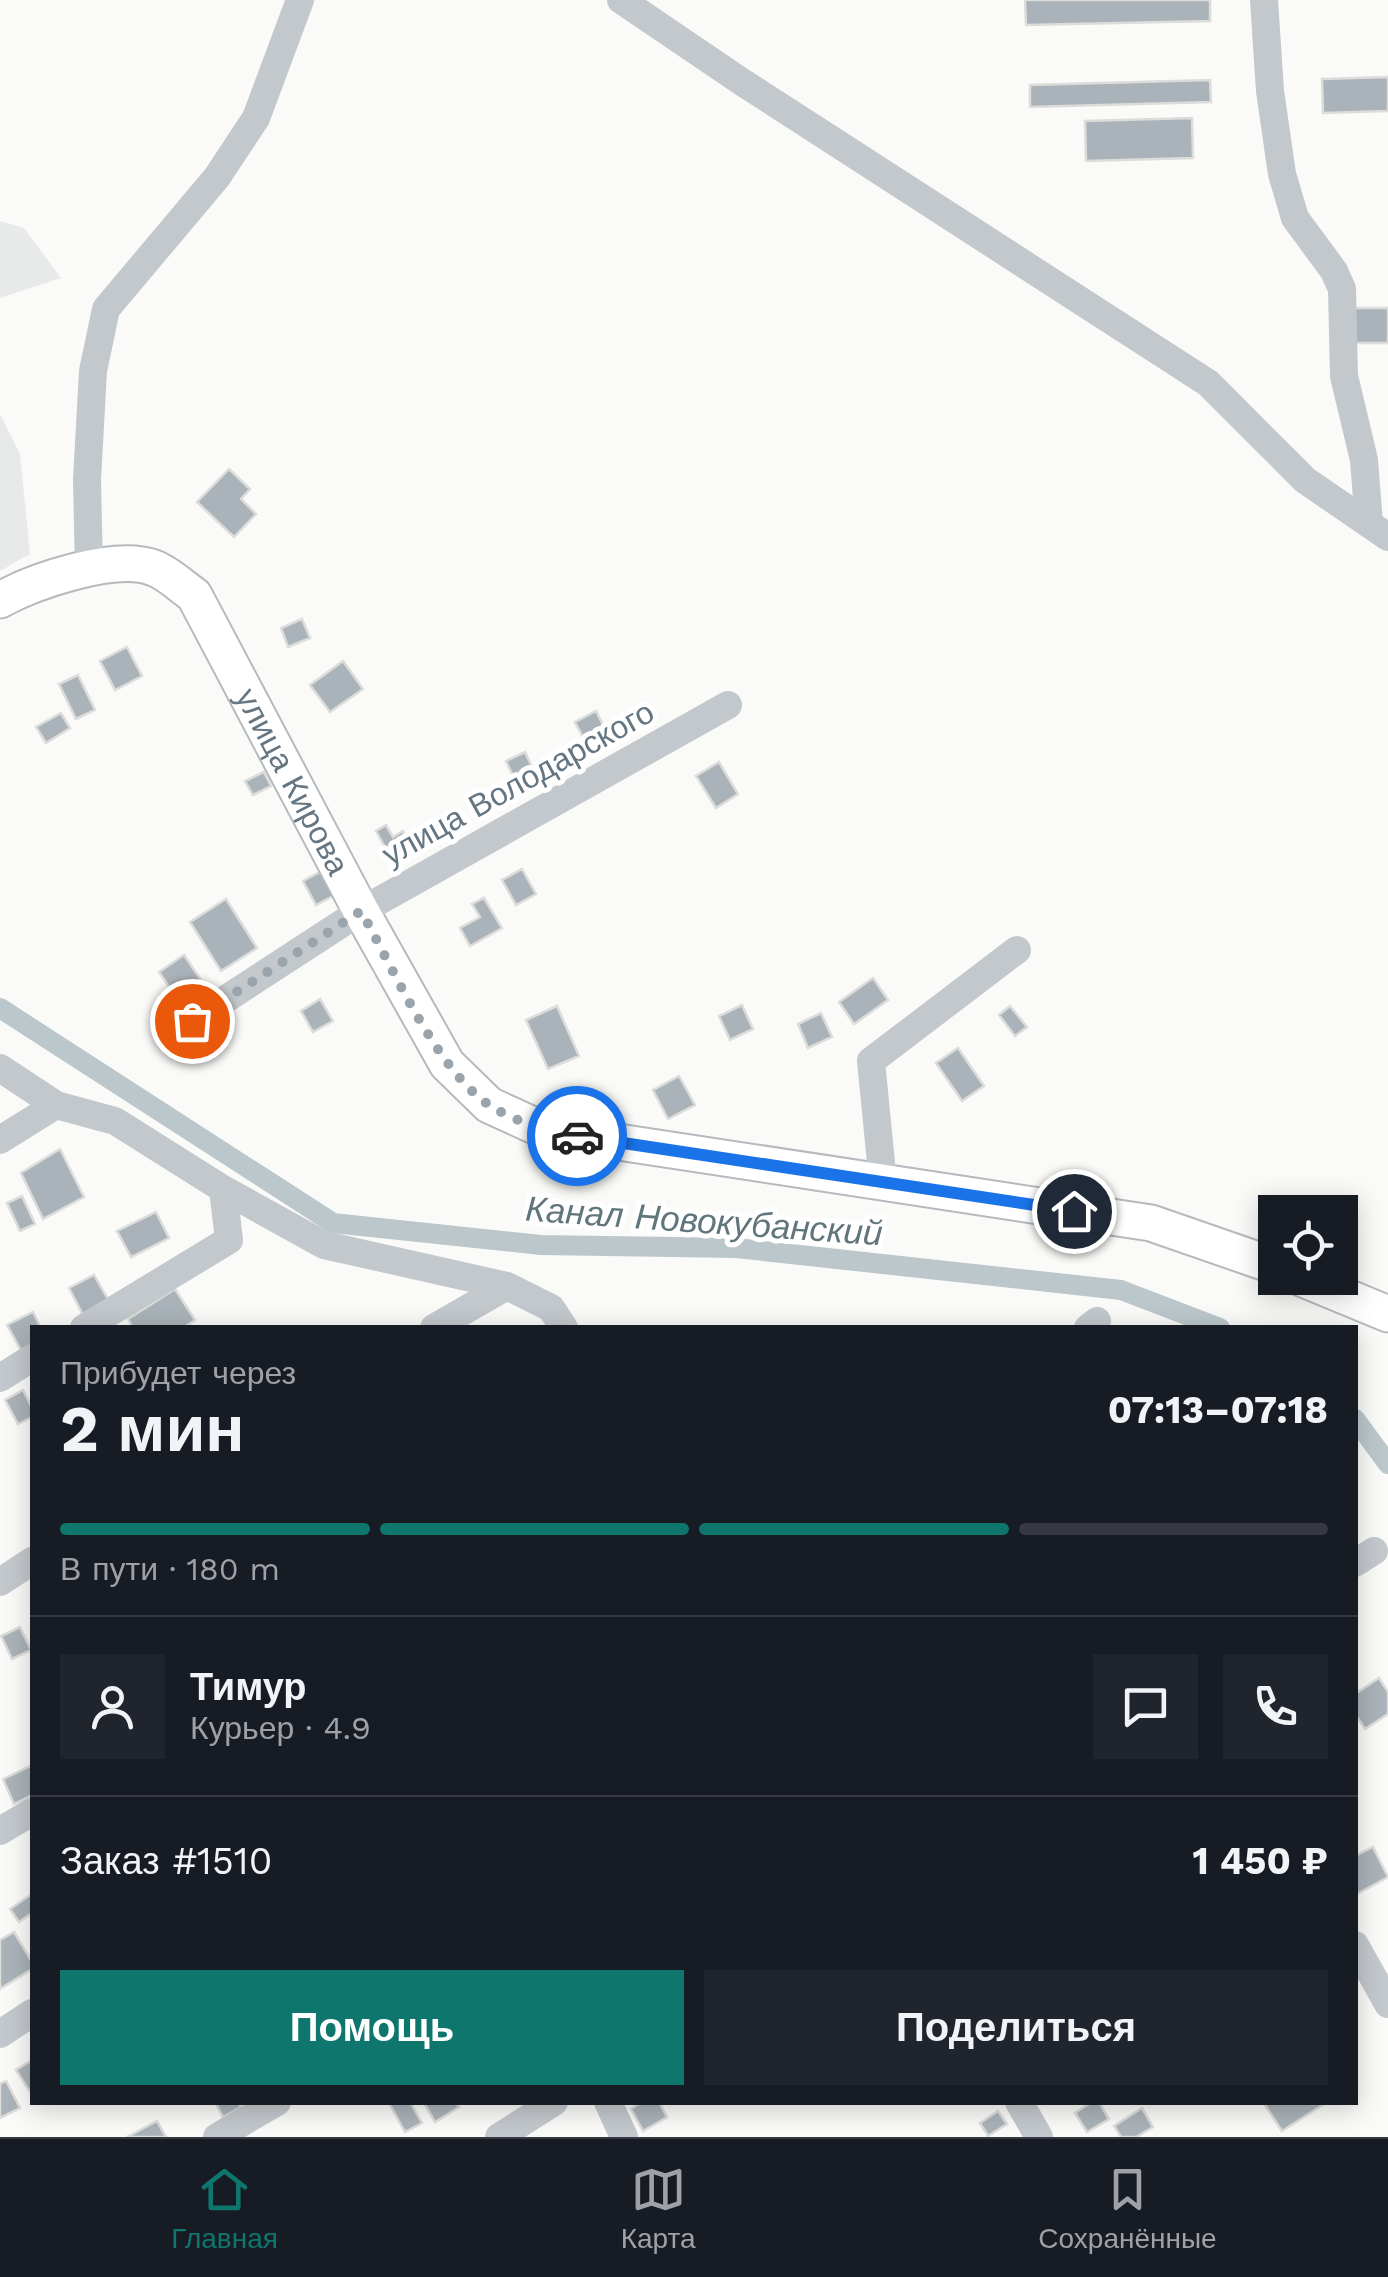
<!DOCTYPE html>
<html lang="ru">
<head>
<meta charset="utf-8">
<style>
	:root { --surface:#171b24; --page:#20242c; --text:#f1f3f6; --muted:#9ea1a6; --line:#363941; --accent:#0f766e }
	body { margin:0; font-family:"Work Sans",sans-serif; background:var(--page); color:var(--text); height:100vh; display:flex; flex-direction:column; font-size:38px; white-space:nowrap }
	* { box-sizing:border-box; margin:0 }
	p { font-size:32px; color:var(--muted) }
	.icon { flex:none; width:55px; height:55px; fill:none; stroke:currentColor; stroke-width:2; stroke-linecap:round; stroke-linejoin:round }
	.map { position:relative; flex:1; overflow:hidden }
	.sheet { position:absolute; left:30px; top:1325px; width:1328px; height:780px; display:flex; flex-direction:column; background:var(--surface); border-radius:0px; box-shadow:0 5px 25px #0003 }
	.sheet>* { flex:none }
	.tools { position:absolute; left:1258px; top:1195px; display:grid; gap:20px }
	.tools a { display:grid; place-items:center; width:100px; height:100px; border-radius:0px; background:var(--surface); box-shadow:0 5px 25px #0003; font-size:50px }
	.pin { position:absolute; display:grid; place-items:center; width:85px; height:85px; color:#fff; margin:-42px; border:5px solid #fff; border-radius:50%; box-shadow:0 2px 10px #0007 }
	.courier { position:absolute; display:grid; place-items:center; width:100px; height:100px; margin:-50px; border:8px solid #1a73e8; border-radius:50%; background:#fff; color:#222; box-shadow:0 2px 12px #0007 }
	.headline em { font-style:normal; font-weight:700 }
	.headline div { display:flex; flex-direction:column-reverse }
	.headline { display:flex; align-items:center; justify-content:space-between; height:170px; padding:0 30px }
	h1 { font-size:65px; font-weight:700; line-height:75px }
	.bar { display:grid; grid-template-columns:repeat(4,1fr); gap:15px 10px; align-content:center; height:120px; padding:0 30px }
	.bar i { height:12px; border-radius:8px; background:var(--line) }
	.bar .on { background:var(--accent) }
	.bar p { grid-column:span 4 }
	.line { display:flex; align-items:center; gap:25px; padding:0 30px; border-top:2px solid var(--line) }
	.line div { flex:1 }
	.round { display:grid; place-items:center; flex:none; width:105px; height:105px; border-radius:0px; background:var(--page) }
	.cta { display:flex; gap:20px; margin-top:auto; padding:20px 30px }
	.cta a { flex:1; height:115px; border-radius:0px; background:var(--accent); color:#fff; font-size:40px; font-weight:700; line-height:115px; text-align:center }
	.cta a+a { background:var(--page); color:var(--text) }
	.dock { display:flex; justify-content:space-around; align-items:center; height:140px; border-top:2px solid var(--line); background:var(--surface); font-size:28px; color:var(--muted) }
	.dock a { display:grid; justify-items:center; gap:5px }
	.dock .on { color:var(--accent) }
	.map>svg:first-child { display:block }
	.built { fill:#e8e9e9 }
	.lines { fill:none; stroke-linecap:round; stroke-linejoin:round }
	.canal { stroke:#bbc7cb; stroke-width:20 }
	.building { fill:#aab3b9; stroke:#dcdcda; stroke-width:2.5 }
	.major-casing { stroke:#b5babe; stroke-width:39 }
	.minor { stroke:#c3c8cc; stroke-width:28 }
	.major { stroke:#fff; stroke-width:35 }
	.done { stroke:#99a4ac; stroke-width:10; stroke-dasharray:0 18 }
	.route { stroke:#1a73e8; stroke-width:12 }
	.labels { text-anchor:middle; stroke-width:10; stroke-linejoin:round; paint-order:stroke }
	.street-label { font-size:32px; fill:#657683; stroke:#fff }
	.water-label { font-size:35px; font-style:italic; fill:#60757c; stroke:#fff }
</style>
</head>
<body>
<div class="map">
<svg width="1388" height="2137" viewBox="0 0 1388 2137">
	<rect width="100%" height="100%" fill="#fafaf8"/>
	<path class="built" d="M0,221L24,228L61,278L0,298Z
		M0,414L20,454L30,554L0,571Z"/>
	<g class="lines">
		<path class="canal" d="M0,1008L333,1223L541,1245L736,1248L1121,1290L1220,1328
			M1355,1419L1388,1464"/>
	</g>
	<path class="building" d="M1025,0H1210V21L1026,25Z
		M1388,77V111L1323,113L1322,79Z
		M1210,80L1211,102L1030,107V85Z
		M1192,118L1193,158L1086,161L1085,121Z
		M1351,308H1388V343H1351Z
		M229,469L250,489L241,499L256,514L234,537L197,502Z
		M302,619L310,638L288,647L281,628Z
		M127,647L142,676L115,690L100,661Z
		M343,661L363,689L330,712L310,685Z
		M78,675L95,710L76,719L59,684Z
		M596,711L606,731L585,741L575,722Z
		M61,713L70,728L46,743L36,727Z
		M525,752L537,778L518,787L506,761Z
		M719,762L738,794L716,808L696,776Z
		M264,772L271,786L253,795L245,781Z
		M386,825L393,837L403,831L411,847L391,858L376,831Z
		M522,869L536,894L516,905L502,880Z
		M320,872L333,896L316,905L303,881Z
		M484,898L502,928L470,946L460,928L480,917L472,904Z
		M226,899L257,948L221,971L190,922Z
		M184,955L203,983L178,1000L159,972Z
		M873,978L888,1000L854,1024L839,1002Z
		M320,999L333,1021L313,1032L301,1011Z
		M742,1005L753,1029L730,1040L719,1016Z
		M557,1006L579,1056L548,1069L526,1020Z
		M1010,1006L1027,1027L1015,1036L999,1015Z
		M821,1013L832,1037L808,1048L798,1024Z
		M958,1048L984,1086L962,1101L936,1063Z
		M679,1076L695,1105L668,1119L653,1090Z
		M60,1149L84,1197L43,1219L21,1173Z
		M22,1196L35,1224L20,1231L7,1203Z
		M156,1212L169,1238L131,1257L117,1231Z
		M94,1275L109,1301L83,1315L69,1288Z
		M175,1289L195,1320L183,1328H133L128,1319Z
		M33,1312L41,1328H32V1346L22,1352L7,1325Z
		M23,1390L32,1408V1417L18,1424L5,1400Z
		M20,1627L31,1650L12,1659L1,1636Z
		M1379,1678L1388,1692V1714L1365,1729L1355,1714V1694Z
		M32,1765V1795L14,1804L3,1779Z
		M1373,1847L1388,1877L1355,1895V1856Z
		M32,1894V1913L19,1922L10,1909Z
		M14,1932L32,1962V1969L0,1989V1940Z
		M32,2060V2091L30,2092L16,2070Z
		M6,2081L20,2108L0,2118V2084Z
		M215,2102H238L241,2107L223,2117Z
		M410,2102L422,2123L405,2132L389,2103Z
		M456,2102L459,2107L435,2122L424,2103Z
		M642,2102H659L667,2117L643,2131L631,2109Z
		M1092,2102H1099L1109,2119L1087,2132L1075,2113Z
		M1263,2102H1327L1282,2131Z
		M1142,2108L1153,2127L1136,2137H1121L1114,2126Z
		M998,2111L1007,2124L988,2136L980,2123Z
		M157,2121L166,2137H127Z"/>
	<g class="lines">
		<g class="major-casing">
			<g id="major">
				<path id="s1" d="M0,600C34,581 116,553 154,568C168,573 182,587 194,595L361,911L447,1064L489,1105L546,1131L1151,1223L1275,1266"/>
				<path d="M1301,1278L1388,1314"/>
			</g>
		</g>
		<path class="minor" d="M621,0L742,82L1208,383L1305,480L1388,537
			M1264,0L1270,91L1282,174L1295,218L1334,271L1342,289L1344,376L1364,460L1369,524
			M89,570L87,480L93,371L106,309L217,177L256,118L300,0
			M192,1021L361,911L728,705
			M0,1068L56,1105L115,1121L223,1189L324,1245L507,1286L551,1308L564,1328
			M0,1140L56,1105
			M883,1183L871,1061L1017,950
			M84,1328L229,1240L223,1189
			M434,1328L507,1286
			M1088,1328L1097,1321
			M0,1378L32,1358
			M1355,1563L1374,1551
			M0,1582L32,1561
			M0,1831L32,1812
			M1355,1945L1388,2004
			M0,2034L32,2013
			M608,2102L624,2137
			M1019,2102L1039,2137
			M217,2137L277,2102
			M499,2137L554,2102"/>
		<use href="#major" class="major"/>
	</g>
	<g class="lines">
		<path class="done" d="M192,1021L361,911C393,968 436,1069 489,1105C515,1122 548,1131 577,1136"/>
		<path class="route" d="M577,1136L1074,1211"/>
	</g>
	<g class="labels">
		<g class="street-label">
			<text dy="11" stroke="none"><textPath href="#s1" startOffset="420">улица Кирова</textPath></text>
			<text transform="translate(518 783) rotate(-29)" y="11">улица Володарского</text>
		</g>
		<g class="water-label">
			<text transform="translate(704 1221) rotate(4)" y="12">Канал Новокубанский</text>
		</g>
	</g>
</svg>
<div class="tools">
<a><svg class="icon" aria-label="locate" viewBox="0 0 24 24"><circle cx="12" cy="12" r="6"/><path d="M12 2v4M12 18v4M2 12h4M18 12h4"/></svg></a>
</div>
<div class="pin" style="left:192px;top:1021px;background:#ea580c"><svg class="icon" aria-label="bag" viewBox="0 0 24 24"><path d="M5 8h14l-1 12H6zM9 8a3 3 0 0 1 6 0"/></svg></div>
<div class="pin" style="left:1074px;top:1211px;background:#1f2937"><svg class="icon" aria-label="home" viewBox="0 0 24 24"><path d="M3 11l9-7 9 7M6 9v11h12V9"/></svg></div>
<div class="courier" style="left:577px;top:1136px"><svg class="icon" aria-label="car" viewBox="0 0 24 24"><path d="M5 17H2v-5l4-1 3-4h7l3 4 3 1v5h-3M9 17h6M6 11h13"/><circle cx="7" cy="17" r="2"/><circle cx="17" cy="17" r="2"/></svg></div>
<section class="sheet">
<div class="headline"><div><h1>2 мин</h1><p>Прибудет через</p></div><em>07:13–07:18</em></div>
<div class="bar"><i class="on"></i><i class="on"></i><i class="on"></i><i></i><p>В пути · 180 m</p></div>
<div class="line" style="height:180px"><a class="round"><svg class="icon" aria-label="person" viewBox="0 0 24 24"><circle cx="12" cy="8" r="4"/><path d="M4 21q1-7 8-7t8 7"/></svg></a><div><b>Тимур</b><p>Курьер · 4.9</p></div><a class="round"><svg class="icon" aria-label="chat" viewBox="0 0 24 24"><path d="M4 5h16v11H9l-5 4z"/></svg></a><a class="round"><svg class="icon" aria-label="phone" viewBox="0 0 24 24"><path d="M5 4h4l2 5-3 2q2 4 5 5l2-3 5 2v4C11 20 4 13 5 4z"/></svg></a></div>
<div class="line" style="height:130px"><div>Заказ #1510</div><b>1 450 ₽</b></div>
<div class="cta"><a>Помощь</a><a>Поделиться</a></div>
</section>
</div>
<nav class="dock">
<a class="on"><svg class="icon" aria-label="home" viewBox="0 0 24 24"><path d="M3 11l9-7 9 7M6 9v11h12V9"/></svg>Главная</a>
<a><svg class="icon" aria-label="map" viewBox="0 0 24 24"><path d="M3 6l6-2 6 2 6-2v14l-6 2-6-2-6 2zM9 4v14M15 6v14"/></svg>Карта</a>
<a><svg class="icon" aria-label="saved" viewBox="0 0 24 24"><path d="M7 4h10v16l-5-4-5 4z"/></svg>Сохранённые</a>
</nav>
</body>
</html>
